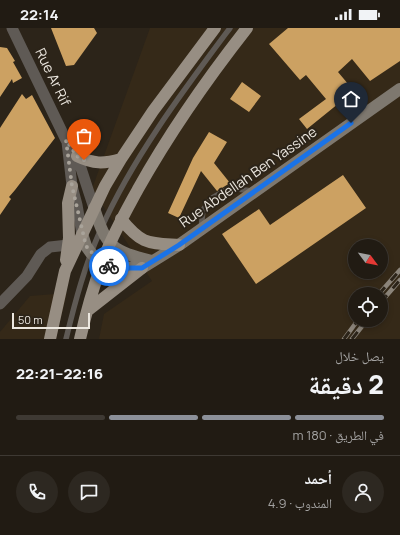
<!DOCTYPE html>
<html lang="ar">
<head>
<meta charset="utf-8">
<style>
	:root { --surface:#211b13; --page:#2d2821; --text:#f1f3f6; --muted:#a2a1a0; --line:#3e3933; --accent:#8c9099 }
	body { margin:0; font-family:Manrope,"Noto Naskh Arabic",sans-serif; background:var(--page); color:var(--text); direction:rtl; height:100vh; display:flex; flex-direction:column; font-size:15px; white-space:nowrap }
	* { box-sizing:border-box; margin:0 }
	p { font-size:13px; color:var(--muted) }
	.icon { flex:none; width:22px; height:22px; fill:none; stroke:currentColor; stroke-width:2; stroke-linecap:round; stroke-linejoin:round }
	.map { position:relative; height:311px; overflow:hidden; direction:ltr }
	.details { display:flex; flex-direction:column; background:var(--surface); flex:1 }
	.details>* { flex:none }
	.needle { width:26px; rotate:122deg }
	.buttons { position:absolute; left:348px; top:211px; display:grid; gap:8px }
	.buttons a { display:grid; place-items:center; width:40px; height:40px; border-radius:50%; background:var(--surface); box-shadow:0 2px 6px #0003,0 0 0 1px var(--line); font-size:20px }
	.scale { position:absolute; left:12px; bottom:10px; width:78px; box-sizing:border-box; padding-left:4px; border:2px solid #ece7df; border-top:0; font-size:11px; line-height:14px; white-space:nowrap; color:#ece7df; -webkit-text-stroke:3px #2c2419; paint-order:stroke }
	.pin { position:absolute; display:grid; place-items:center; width:34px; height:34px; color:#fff; margin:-41px -17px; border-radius:50% 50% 50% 0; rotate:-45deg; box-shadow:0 0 4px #0007 }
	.pin .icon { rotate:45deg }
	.courier { position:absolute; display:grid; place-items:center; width:40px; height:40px; margin:-20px; border:3px solid #1a73e8; border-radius:50%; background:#fff; color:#222; box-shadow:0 1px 5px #0007 }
	.summary em { font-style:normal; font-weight:800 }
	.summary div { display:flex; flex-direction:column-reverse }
	.summary { display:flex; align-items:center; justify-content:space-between; height:68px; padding:0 16px }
	h1 { font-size:26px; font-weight:800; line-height:30px }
	.bar { display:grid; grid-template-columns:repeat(4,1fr); gap:6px 4px; align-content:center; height:48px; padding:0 16px }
	.bar i { height:5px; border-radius:3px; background:var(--line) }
	.bar .selected { background:var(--accent) }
	.bar p { grid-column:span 4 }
	.line { display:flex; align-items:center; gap:10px; padding:0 16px; border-top:1px solid var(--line) }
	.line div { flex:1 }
	.round { display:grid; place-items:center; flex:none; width:42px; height:42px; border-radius:21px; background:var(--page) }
	.status { display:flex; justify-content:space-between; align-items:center; height:28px; padding:0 20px; background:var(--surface); direction:ltr }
	.status svg { height:11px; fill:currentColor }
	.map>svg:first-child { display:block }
	.built { fill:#352918; fill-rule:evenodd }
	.building { fill:#cca162 }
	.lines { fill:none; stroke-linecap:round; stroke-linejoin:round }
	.lane { stroke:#5f5a55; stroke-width:5.5 }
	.street { stroke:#5f5a55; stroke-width:11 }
	.secondary { stroke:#7e786f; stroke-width:12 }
	.primary { stroke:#978e83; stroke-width:12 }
	.rail-casing { stroke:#8b847a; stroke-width:4.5 }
	.rail { stroke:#2c2419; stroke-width:3; stroke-dasharray:9; stroke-linecap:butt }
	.done { stroke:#a9a39a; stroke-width:4; stroke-dasharray:0 7.2 }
	.route { stroke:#1a73e8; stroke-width:5 }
	.labels { text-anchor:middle; stroke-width:4; stroke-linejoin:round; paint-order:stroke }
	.street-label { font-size:14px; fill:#ece7df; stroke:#2c2419 }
</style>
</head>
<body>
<div class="status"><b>22:14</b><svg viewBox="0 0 49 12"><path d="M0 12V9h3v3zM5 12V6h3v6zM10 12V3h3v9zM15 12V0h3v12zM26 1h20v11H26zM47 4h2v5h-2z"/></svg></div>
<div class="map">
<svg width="400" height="311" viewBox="0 0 400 311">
	<rect width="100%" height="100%" fill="#2c2419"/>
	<path class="built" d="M150,0H400V311H99L104,286L152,253L92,161ZM355,218H381V244H355ZM355,266H381V292H355Z
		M67,265L56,311H0V304L30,268Z"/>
	<path class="building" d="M51,0H94L97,5L74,37L66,38Z
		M288,0H400V33L370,53L352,31L338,44L354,63L307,101L299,91L326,71L306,47L300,52L269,16Z
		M0,19L7,20L15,33L13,34L22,50L13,55L12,51L0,69Z
		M242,54L261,68L249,84L230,71Z
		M22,66L26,71L32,67L55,110L15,162L9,169L11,171L0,187V100Z
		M209,104L227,114L214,135L230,155L217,163L201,143L179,190L168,185L193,130Z
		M343,147L366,180L256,256L222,206L259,181L270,197Z"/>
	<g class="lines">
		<path class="lane" d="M201,201L203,182L212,170L230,160L252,163
			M66,311C75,274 85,236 101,201C133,129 183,63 230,0"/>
		<path class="street" d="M12,0L66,112L77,128L94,180
			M67,114L72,158L77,177L82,206
			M0,276L27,248L41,226L50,219L68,217"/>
		<path class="secondary" d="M94,180C107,220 112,223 152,233
			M82,206L86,218L91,225L102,236L113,239L142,240L179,217L400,61"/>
		<path class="primary" d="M77,128C94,136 103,136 121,131
			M121,191C142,217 148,215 179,217
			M66,232L69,210L68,175L72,158
			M87,283L142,240
			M50,311L65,243L105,158L121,131L153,83L215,0
			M80,311C86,285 93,260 102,235C111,209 125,185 138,161C170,104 207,51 247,0"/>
		<g class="rail-casing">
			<path id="rail" d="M379,266L400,242
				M381,274L400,252
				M344,311L358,292
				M352,311L367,292"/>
		</g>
		<use href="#rail" class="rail"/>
	</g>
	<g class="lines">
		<path class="done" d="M84,132L77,128L66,112L72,158L86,218L102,236L109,238"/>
		<path class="route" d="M109,238L124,240H142L179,217L351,95"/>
	</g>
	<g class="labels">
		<g class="street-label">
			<text transform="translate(53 49) rotate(64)" y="5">Rue Ar Rif</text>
			<text transform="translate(248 149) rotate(-35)" y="5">Rue Abdellah Ben Yassine</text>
		</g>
	</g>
</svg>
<div class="buttons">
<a><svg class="needle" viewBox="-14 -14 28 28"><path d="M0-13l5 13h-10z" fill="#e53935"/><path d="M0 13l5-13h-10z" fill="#a2a1a0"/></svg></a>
<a><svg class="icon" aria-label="locate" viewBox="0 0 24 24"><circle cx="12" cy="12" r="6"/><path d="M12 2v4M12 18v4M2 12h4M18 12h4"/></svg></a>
</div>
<div class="scale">50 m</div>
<div class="pin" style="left:84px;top:132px;background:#ea580c"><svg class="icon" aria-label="bag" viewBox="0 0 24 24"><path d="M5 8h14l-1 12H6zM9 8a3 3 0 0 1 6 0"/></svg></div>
<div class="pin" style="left:351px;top:95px;background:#1f2937"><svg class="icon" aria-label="home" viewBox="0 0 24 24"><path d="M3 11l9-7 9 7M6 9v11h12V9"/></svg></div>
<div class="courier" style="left:109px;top:238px"><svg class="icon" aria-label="bike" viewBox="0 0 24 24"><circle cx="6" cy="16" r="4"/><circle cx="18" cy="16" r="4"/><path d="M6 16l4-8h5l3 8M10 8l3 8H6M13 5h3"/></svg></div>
</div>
<section class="details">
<div class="summary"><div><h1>2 دقيقة</h1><p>يصل خلال</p></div><em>22:16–22:21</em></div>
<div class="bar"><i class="selected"></i><i class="selected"></i><i class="selected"></i><i></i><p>في الطريق · 180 m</p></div>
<div class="line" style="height:72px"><a class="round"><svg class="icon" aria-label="person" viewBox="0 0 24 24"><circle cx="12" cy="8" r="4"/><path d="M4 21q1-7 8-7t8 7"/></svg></a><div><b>أحمد</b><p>المندوب · 4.9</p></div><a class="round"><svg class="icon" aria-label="chat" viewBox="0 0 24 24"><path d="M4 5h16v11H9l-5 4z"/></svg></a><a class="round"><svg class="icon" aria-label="phone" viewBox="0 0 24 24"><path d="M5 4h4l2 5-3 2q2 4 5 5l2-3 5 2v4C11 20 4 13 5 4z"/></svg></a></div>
</section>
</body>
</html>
